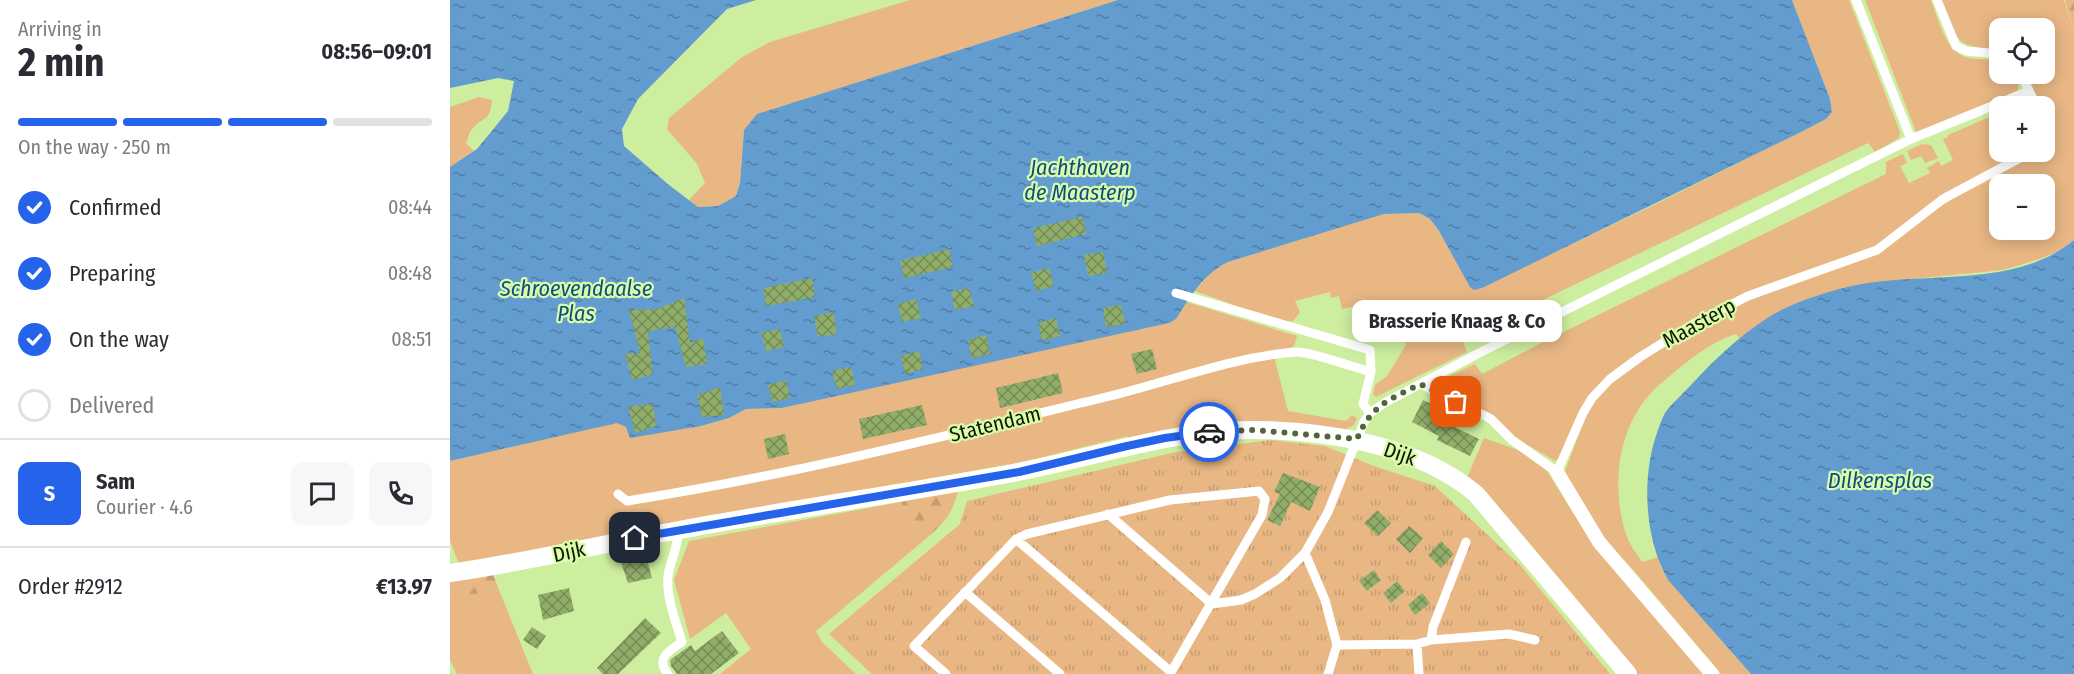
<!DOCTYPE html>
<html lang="en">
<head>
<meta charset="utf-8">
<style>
	:root { --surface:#fff; --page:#f7f7f7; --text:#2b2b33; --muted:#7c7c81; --line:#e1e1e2; --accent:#2563eb }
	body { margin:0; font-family:"Fira Sans Condensed",sans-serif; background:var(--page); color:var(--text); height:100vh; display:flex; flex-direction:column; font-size:22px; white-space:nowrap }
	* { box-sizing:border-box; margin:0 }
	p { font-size:20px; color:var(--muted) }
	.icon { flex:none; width:33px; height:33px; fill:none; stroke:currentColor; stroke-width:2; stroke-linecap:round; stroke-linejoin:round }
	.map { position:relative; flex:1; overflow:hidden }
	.drawer { display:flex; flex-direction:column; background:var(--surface); width:450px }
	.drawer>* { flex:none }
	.tools { position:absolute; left:1539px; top:18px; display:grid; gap:12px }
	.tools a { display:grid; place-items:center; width:66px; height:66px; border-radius:12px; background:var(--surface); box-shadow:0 3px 15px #0003; font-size:30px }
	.pin { position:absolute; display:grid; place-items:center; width:51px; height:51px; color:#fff; margin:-26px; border-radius:12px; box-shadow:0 3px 9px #0006 }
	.courier { position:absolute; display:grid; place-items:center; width:60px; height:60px; margin:-30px; border:4px solid #2563eb; border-radius:50%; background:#fff; color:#222; box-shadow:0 2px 8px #0007 }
	.bubble { position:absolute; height:42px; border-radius:12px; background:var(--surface); box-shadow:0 3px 15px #0003; font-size:20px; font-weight:700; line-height:42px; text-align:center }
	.overview em { font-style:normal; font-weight:700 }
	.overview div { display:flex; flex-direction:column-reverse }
	.overview { display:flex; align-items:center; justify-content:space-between; height:102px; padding:0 18px }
	h1 { font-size:39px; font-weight:700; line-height:45px }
	.bar { display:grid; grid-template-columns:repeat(4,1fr); gap:9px 6px; align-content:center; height:72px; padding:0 18px }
	.bar i { height:8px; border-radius:4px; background:var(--line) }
	.bar .on { background:var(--accent) }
	.bar p { grid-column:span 4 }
	.line { display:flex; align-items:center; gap:15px; padding:0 18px; border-top:2px solid var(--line) }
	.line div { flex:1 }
	.round { display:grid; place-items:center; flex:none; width:63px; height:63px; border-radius:12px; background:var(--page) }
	ol { padding:0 18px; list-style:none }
	li { display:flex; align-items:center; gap:18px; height:66px }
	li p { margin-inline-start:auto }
	li .icon { padding:6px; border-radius:50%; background:var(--accent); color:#fff; stroke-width:4 }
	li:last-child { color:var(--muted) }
	li i { width:33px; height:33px; border:3px solid var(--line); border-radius:50% }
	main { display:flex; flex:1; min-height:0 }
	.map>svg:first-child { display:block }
	.green { fill:#e8b784; fill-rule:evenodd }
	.forest { fill:url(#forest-firs) }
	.park { fill:url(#park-tufts) }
	.water { fill:url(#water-ripples) }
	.building { fill:url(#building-cross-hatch) }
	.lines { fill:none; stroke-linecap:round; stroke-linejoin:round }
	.service { stroke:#fff; stroke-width:9 }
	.pedestrian { stroke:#fff; stroke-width:14 }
	.minor { stroke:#fff; stroke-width:18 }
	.done { stroke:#526538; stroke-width:6; stroke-dasharray:0 10.8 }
	.route { stroke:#2563eb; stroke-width:8 }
	.labels { text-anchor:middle; stroke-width:4.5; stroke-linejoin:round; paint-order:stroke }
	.street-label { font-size:21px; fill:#101b00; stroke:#dafbac }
	.water-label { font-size:22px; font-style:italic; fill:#0c4f7f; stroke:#dafbac }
</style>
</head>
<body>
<main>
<section class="drawer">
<div class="overview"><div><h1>2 min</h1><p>Arriving in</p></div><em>08:56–09:01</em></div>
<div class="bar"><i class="on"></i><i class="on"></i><i class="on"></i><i></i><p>On the way · 250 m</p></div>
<ol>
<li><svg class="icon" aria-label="check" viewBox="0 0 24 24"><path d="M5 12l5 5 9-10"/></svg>Confirmed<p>08:44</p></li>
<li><svg class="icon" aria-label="check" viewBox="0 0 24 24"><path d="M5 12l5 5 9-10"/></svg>Preparing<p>08:48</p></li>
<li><svg class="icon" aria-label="check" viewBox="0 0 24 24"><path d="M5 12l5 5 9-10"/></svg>On the way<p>08:51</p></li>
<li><i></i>Delivered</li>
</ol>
<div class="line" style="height:108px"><b class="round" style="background:var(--accent);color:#fff">S</b><div><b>Sam</b><p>Courier · 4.6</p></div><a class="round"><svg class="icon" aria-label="chat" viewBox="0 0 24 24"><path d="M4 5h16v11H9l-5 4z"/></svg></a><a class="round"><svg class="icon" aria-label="phone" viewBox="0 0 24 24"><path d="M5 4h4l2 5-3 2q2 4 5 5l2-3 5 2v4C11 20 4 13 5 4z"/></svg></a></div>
<div class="line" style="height:78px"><div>Order #2912</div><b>€13.97</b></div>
</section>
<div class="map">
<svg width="1624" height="674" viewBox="0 0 1624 674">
	<defs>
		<pattern id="forest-firs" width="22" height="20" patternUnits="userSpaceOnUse" patternTransform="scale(1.5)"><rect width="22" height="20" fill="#e8b784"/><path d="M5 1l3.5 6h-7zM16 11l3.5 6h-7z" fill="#c69d70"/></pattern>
		<pattern id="park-tufts" width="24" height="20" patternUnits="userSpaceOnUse" patternTransform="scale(1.5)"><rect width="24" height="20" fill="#e8b784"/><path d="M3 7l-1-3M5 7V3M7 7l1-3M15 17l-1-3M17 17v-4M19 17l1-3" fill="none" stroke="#c69d70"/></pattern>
		<pattern id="water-ripples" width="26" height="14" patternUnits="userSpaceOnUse" patternTransform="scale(1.5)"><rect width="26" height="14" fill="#639ccf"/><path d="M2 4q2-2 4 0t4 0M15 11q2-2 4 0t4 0" fill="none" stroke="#507ea6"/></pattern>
		<pattern id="building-cross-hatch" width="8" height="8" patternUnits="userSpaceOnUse" patternTransform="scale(1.5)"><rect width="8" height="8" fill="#91ad6a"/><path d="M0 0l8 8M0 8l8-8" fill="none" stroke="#758c55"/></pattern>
	</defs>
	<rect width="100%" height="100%" fill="#cdee9f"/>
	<path class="green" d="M460,0H668L308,114L294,130L290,183L286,196L268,206L248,207L239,200L255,183L247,164L217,129L219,118L292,57L320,42Z
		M1342,0H1399L1450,132L1449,138L1425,152L1418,143L1012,339L1017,352L926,397L923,394L925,385L937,376L956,345L937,300L892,309L889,296L881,298L880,292L845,301L850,312L843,321L830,322L745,291L764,269L778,262L934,214L969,213L980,219L1028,289L1204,205L1376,119L1382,112L1380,99Z
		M1415,0H1481C1489,20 1495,54 1520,58C1530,60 1540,59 1549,59L1550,74H1566L1569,81L1568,90L1559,97L1466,132Z
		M1491,0H1614L1624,32V240L1613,249L1593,258L1553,270L1412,284L1290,339L1286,334C1265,340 1244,356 1227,370C1219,377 1210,383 1203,391C1167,427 1161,488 1176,534C1179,544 1187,554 1192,562L1208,557L1210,566L1218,580L1301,674H1271L1185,572L1159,544L1124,490L1115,471L1139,408L1160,384L1179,368L1240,329L1288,304L1438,247L1484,208L1576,160L1587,152H1594L1596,127L1594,106H1592L1576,74H1594V28H1550L1549,49C1502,47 1508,40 1491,0ZM1550,184H1594V230H1550Z
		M29,97L42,100C40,123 34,115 22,129C19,132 18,139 16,143L24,151L0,167V107Z
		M1549,113L1550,152H1576L1427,247L1303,291L1157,378L1111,457L1105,461L1061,435L1042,416L988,386L986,382L1025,364L1032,374L1093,342L1436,174V162L1453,154L1457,163L1450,166L1459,183L1480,173L1477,168L1489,161L1491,166L1503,160L1493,139L1498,137V135Z
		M1472,144L1481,145L1488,158L1475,163L1471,156L1461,160L1457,151Z
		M737,302L847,336L844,346L824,356L838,411L896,421L902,415L907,418L904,425L896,429L826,422L676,440L678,436L577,461L9,564L0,541V461L167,422L176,427L251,426L279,418L296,409L332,408L726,319Z
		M1034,438L1068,450L1097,471L1145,548L1255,674H1186L1038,494L1017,478Z
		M451,502L461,521L478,537L366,631L372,642L406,674H270L301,649L276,613L240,639L224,580L239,541Z
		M49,590L83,674H7L0,660V598Z"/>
	<path class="forest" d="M1614,0H1624V32L1615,0Z
		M508,491C502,514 495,522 478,537L461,521L451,502Z
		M43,574L49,590L0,598V581Z"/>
	<path class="park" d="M821,440L875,446L921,465L985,486L1071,566L1160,674H422L379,634L510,524L517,501L726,452Z"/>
	<path class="water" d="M0,0H306L277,9L188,99L172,129L174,146L219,185L248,207L268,206L286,196L290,183L294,130L307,114L668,0H1342L1380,99L1382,112L1376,119L1351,132L1032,288L1024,290L1020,287L989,231L980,219L969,213L934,214L778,262C753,274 741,296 726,319L719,323L332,408L296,409L279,418L251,426L180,438L176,427L167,423L0,461V167L27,149L58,111L64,81L48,78L0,88Z
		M1624,240V674H1301L1218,580C1194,538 1191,475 1208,430C1210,424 1212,418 1215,413C1222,403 1232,395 1240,386C1263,361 1289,336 1319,317C1338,305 1364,296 1386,290C1460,267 1561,293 1624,240Z"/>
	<path class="building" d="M633,217L636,234L587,246L583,228Z
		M499,249L503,267L454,278L450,261Z
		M653,252L657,273L638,276L634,255Z
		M599,268L604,286L586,291L581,273Z
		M362,278L365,297L316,306L313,288Z
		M519,288L524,306L505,310L501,292Z
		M234,298L240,343L253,338L257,364L236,367L225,327L210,329L198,332L203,374L182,380L175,354L190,353L179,310L207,309Z
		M466,299L471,318L452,322L448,304Z
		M671,305L675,324L656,327L653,308Z
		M383,312L387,334L368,337L364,316Z
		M606,318L610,336L592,341L588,323Z
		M330,329L334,347L316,351L311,333Z
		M536,335L540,354L522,358L518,340Z
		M702,349L707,369L687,374L681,354Z
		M469,351L473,369L455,374L451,356Z
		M401,367L405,385L387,389L382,371Z
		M608,373L613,393L550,408L546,388Z
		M336,380L340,398L322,402L318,385Z
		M270,387L274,415L252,417L247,395Z
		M973,400L992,409L991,411L994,412L990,420L1029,439L1020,456L987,440L989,436L962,422Z
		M203,404L206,426L185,433L178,406Z
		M472,405L477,425L413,439L409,419Z
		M335,434L339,454L318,459L314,439Z
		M833,473L870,487L860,511L841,502L830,526L817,520L830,494L824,492Z
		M927,510L941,523L928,536L914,523Z
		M959,526L973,538L960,553L946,539Z
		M991,541L1004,554L991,568L978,555Z
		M194,548L202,578L178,583L168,554Z
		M924,570L931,580L917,591L909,581Z
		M947,581L955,591L941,603L933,593Z
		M119,588L124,611L93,620L88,595Z
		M972,593L980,603L965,615L958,605Z
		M195,618L211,633L168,674H153L147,668Z
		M82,627L96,636L87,649L73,640Z
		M272,631L289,653L261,674H227L221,666L220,660L241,645L245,651Z"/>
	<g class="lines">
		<path class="service" d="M1406,0L1461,139
			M1487,0L1506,46L1516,51L1550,54
			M1571,74L1586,106
			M726,293L920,350L921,372
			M971,384L1041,419L1062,440L1107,472L1133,413L1142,398L1160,379L1190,357L1243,324L1298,296L1427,250L1493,199L1581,152
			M168,494L177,501C337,476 495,436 652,398C717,383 780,357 846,352C859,351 906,368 921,372L913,404L920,413
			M658,514L762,604L791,600L805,594L830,578L855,553L878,512L914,422L920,413L936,402L1033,351L1461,139L1579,91
			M566,539L721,672
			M855,553L875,600L887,645L878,674
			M515,592L610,674
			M981,640L983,627L1016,542
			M967,644L969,674
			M887,645L967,644L981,640L1059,634L1085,640
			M218,674C205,658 219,651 232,642C226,622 216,598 218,576C220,560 229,547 228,530
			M496,674L464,646L566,539L577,534L720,500L809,491L815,499L812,515L720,674"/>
		<path class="pedestrian" d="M1107,472L1149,542L1262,674"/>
		<path class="minor" d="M0,573C77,562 152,544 229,530C342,509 455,493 568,472C646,457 721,430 802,430C876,430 968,445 1026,494L1178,674"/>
	</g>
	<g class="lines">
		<path class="done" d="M759,432L805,430L907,439C922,404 938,401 970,384L1006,402"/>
		<path class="route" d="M185,538L569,472L677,446L715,438L759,432"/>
	</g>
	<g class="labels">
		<g class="street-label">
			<text transform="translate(1249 323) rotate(-29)" y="7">Maasterp</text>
			<text transform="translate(545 424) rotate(-14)" y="7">Statendam</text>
			<text transform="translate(950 454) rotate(19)" y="7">Dijk</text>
			<text transform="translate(119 552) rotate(-12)" y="7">Dijk</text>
		</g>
		<g class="water-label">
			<text x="630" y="175">Jachthaven<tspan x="630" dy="25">de Maasterp</tspan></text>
			<text x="126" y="296">Schroevendaalse<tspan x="126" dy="25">Plas</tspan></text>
			<text x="1430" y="488">Dilkensplas</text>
		</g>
	</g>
</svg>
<div class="tools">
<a><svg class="icon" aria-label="locate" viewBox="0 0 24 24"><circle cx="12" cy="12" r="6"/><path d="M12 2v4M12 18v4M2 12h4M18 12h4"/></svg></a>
<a>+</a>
<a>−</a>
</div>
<div class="pin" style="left:1006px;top:402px;background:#ea580c"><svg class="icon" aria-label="bag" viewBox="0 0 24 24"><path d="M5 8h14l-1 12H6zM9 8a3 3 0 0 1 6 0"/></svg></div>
<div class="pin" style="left:185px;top:538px;background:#1f2937"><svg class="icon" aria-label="home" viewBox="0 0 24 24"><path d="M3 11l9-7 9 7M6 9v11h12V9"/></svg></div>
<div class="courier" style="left:759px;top:432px"><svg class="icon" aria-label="car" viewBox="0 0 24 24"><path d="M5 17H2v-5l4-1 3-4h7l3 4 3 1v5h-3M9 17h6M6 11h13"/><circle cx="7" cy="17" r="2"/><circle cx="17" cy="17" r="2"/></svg></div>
<div class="bubble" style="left:902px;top:300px;width:210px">Brasserie Knaag &amp; Co</div>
</div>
</main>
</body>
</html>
